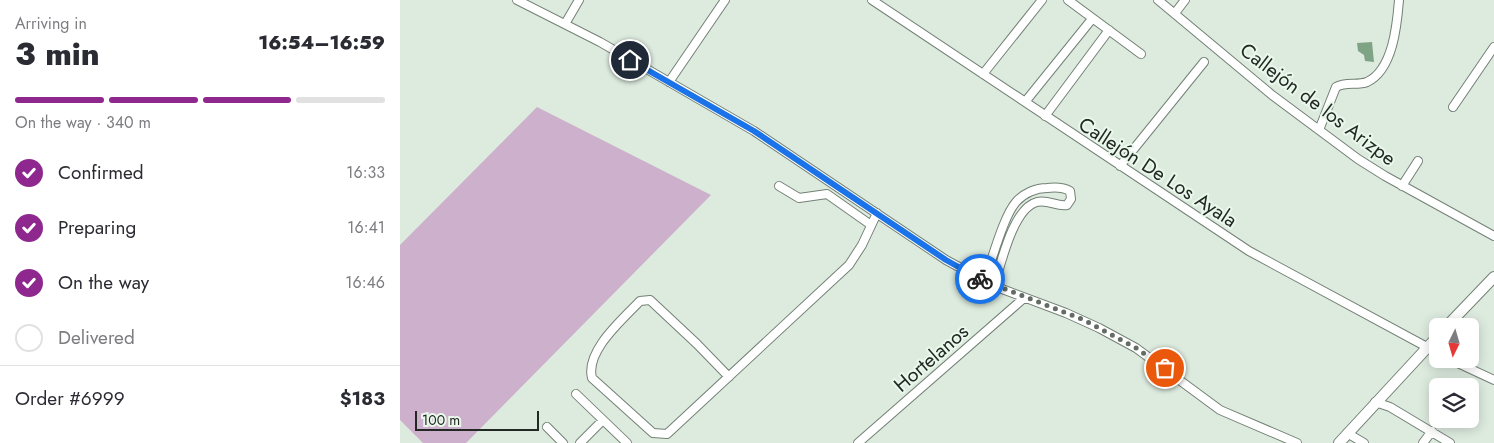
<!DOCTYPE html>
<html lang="en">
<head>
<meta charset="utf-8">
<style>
	:root { --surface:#fff; --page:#f7f7f7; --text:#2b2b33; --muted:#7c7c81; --line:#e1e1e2; --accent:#8e288e }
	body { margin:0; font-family:Jost,sans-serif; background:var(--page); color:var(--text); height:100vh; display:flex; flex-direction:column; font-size:19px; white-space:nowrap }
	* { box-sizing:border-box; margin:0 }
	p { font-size:16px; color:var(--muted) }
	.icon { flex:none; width:28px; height:28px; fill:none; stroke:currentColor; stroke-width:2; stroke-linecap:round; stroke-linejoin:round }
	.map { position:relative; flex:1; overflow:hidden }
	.sheet { display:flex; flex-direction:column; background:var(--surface); width:400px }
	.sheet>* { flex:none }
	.needle { width:32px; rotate:185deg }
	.buttons { position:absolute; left:1029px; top:318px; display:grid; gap:10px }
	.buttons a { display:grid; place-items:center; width:50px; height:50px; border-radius:8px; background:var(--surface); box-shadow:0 2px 12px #0003; font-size:25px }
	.scale { position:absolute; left:15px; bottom:12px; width:124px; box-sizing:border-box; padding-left:5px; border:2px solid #222823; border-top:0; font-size:14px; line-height:18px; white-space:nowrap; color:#222823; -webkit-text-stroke:4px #eaf8ec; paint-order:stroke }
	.pin { position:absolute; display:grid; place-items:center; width:42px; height:42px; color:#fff; margin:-21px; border:2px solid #fff; border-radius:50%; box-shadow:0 1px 5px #0007 }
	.courier { position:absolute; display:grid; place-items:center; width:50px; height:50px; margin:-25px; border:4px solid #1a73e8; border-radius:50%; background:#fff; color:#222; box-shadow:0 1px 6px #0007 }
	.headline em { font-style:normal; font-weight:800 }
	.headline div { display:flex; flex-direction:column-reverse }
	.headline { display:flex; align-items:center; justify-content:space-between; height:85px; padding:0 15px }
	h1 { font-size:32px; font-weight:800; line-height:38px }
	.bar { display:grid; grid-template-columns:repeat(4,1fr); gap:8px 5px; align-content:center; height:60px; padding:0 15px }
	.bar i { height:6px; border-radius:4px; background:var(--line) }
	.bar .active { background:var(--accent) }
	.bar p { grid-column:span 4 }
	.line { display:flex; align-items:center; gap:12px; padding:0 15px; border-top:1px solid var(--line) }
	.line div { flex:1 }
	ol { padding:0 15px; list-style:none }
	li { display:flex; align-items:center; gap:15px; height:55px }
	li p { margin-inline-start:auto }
	li .icon { padding:5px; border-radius:50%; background:var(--accent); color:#fff; stroke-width:4 }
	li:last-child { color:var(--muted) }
	li i { width:28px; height:28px; border:2px solid var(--line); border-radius:50% }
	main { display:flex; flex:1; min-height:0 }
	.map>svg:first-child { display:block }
	.green { fill:#cdb0cb }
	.water { fill:#7ea485 }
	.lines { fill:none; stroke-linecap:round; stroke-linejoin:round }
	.minor-casing { stroke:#748076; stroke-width:10 }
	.tertiary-casing { stroke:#748076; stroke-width:12 }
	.minor { stroke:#fff; stroke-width:8 }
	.tertiary { stroke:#fff; stroke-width:10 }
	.done { stroke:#636c65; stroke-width:5; stroke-dasharray:0 9 }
	.route { stroke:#1a73e8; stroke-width:6 }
	.labels { text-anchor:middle; stroke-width:4; stroke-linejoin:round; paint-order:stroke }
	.street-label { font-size:20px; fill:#222823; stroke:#eaf8ec }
</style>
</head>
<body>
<main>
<section class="sheet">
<div class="headline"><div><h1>3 min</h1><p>Arriving in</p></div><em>16:54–16:59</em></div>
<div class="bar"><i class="active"></i><i class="active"></i><i class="active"></i><i></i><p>On the way · 340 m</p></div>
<ol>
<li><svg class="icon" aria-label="check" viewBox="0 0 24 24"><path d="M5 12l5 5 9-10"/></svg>Confirmed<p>16:33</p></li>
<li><svg class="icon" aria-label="check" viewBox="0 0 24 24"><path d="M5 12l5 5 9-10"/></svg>Preparing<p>16:41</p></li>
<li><svg class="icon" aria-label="check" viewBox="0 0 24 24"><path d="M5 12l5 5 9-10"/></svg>On the way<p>16:46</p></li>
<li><i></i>Delivered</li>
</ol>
<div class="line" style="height:65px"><div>Order #6999</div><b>$183</b></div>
</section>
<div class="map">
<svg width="1094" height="443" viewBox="0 0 1094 443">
	<rect width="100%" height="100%" fill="#ddebdf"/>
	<path class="green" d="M137,107L311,195L66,443H23L0,420V245Z"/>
	<path class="water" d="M972,42L974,62L965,61L964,55L958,51L957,43Z"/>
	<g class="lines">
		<g class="minor-casing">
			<path id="minor" d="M117,0L200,42L354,131L546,260L594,286L666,313L699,328L736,348L820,410L897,443
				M472,0L849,251L1038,353
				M668,0L741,54
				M758,0L872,95L958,159L985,176L1094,236
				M775,13L785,0
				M165,24L179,0
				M583,74L642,0
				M269,82L325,0
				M625,102L692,19
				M1053,107L1094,47
				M645,116L709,30
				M919,130L936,87C946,81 957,86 967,82C993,70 997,25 999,0
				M720,166L804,62
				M379,186L399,198L427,194L471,225
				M1002,186L1018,161
				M584,281C592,261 603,217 616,202C624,193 636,188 647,188C656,187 663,187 670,191L671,199L667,205C657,207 648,199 637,202C613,208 601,264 594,286
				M1049,359L1094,380
				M329,377L297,344L250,300L240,301C223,319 185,351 192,378L253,433L267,434L449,265L462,245L477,213
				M176,394L227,443
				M975,402L990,407L1050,443
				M147,427L163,443
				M947,433L964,443
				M180,443L202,421
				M458,443L624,298
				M1023,443L1032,431"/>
		</g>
		<g class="tertiary-casing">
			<path id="tertiary" d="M1047,326L1094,277
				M939,443L1038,336"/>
		</g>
		<use href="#minor" class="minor"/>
		<use href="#tertiary" class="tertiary"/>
	</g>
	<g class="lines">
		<path class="done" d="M580,279L684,320L736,348L765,368"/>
		<path class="route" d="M230,60L354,131L546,260L580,279"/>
	</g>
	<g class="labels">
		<g class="street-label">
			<text transform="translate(918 104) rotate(37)" y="7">Callejón de los Arizpe</text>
			<text transform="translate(758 172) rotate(33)" y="7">Callejón De Los Ayala</text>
			<text transform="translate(531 358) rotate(-41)" y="7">Hortelanos</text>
		</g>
	</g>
</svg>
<div class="buttons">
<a><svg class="needle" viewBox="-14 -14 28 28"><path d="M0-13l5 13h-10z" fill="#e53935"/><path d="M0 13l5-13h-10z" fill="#7c7c81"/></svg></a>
<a><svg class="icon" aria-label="layers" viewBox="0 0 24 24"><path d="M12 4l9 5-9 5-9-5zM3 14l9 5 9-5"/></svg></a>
</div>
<div class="scale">100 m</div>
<div class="pin" style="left:765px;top:368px;background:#ea580c"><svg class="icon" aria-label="bag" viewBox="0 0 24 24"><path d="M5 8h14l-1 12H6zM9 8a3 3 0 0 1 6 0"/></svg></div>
<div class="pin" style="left:230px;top:60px;background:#1f2937"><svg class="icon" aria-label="home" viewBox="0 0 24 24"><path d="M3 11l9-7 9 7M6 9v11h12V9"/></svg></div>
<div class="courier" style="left:580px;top:279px"><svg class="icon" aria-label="bike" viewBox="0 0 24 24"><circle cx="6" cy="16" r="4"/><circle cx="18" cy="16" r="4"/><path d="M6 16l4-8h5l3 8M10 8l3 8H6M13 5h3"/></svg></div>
</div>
</main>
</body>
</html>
